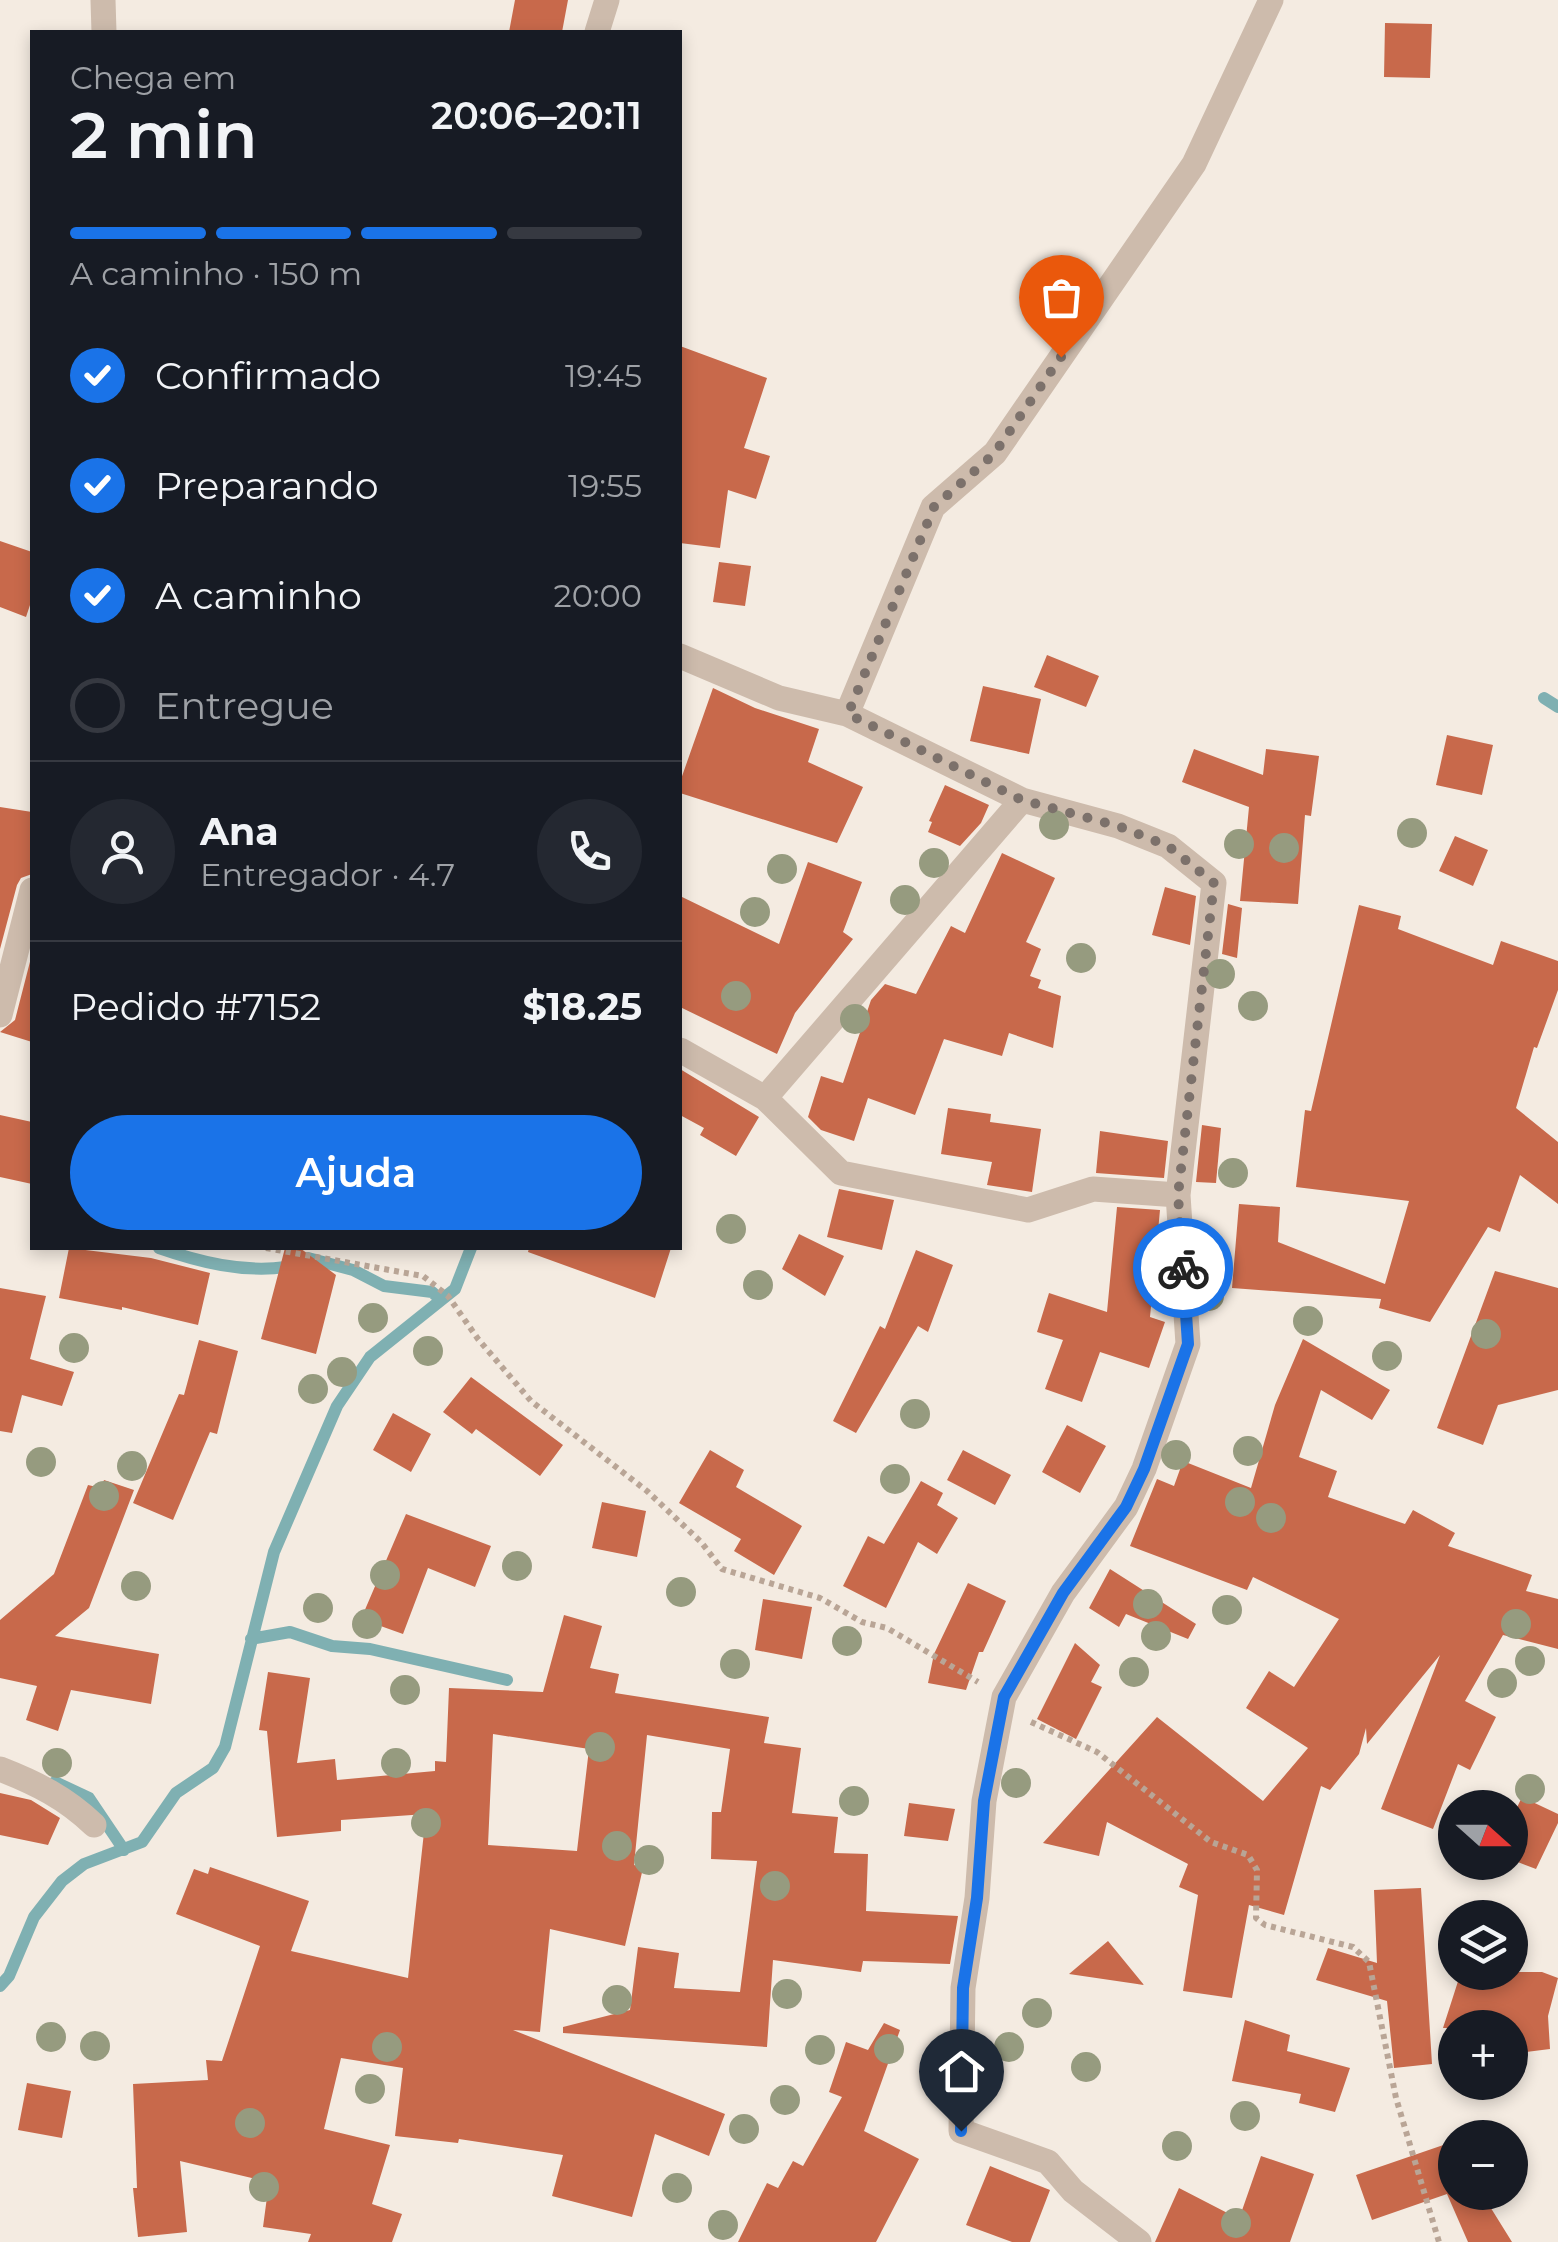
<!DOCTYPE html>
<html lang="pt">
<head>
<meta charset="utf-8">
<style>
	:root { --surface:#171b24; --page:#242831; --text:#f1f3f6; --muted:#9ea1a6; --line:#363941; --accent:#1a73e8 }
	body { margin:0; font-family:Montserrat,sans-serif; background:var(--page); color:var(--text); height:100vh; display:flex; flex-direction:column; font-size:38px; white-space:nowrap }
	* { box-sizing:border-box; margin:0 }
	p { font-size:32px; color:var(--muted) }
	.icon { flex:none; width:55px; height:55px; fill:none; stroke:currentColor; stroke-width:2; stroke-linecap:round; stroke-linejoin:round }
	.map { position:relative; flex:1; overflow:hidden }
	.sheet { position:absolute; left:30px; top:30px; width:652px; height:1220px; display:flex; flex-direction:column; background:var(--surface); border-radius:0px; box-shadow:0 5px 15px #0003 }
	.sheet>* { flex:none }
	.needle { width:65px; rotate:111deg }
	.fabs { position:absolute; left:1438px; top:1790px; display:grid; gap:20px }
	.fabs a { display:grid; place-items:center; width:90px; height:90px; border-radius:50%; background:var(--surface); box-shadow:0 5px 15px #0003; font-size:50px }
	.pin { position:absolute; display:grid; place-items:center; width:85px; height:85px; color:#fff; margin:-102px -42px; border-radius:50% 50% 50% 0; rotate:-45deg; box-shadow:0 0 10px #0007 }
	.pin .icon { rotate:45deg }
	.courier { position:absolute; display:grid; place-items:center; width:100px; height:100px; margin:-50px; border:8px solid #1a73e8; border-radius:50%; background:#fff; color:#222; box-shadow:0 2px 12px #0007 }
	.summary em { font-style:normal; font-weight:600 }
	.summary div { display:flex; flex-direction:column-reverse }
	.summary { display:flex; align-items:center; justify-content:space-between; height:170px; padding:0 40px }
	h1 { font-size:65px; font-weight:600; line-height:75px }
	.bar { display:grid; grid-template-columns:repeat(4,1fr); gap:15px 10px; align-content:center; height:120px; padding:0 40px }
	.bar i { height:12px; border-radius:8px; background:var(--line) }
	.bar .current { background:var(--accent) }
	.bar p { grid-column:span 4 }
	.line { display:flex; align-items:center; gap:25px; padding:0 40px; border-top:2px solid var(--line) }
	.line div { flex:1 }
	.round { display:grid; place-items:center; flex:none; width:105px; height:105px; border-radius:52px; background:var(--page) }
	ol { padding:0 40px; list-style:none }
	li { display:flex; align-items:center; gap:30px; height:110px }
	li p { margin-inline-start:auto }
	li .icon { padding:10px; border-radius:50%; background:var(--accent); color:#fff; stroke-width:4 }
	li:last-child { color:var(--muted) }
	li i { width:55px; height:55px; border:5px solid var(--line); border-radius:50% }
	.button { display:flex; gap:20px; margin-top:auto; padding:20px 40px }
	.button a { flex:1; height:115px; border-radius:60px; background:var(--accent); color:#fff; font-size:40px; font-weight:600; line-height:115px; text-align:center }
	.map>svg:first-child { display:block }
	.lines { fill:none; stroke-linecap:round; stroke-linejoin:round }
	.stream { stroke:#7fb0b2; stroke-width:12 }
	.building { fill:#c8694b; fill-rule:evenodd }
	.path { stroke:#b9a596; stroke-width:6; stroke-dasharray:5 5; stroke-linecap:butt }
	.minor { stroke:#cdbbac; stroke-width:25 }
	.tree { fill:#969b7f }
	.done { stroke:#7c716b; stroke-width:10; stroke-dasharray:0 18 }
	.route { stroke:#1a73e8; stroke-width:12 }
</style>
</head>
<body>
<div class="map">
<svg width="1558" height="2242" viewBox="0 0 1558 2242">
	<rect width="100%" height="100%" fill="#f4ebe1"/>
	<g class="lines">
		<path class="stream" d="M1544,698L1558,707
			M159,1248C199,1262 243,1273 286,1267C294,1266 300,1261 308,1258L353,1270L384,1286L432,1292L440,1299
			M251,1639L290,1632L332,1646L370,1649L507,1680
			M55,1782L89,1798L124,1850
			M0,1986L9,1976L34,1917L62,1881L84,1864L142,1842L176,1793L213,1768L225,1747L274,1552L337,1406L370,1357L455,1289L471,1248"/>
	</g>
	<path class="building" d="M515,0H568L562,32H509Z
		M1385,23L1432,24L1430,78L1384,77Z
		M680,346L767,378L744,448L770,456L756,499L728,490L720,548L680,543Z
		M0,541L32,552V599L26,617L0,607Z
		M719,562L751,566L745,606L713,602Z
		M1047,655L1099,676L1086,707L1034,687Z
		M983,686L1041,699L1029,754L970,741Z
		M713,688L755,708L819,729L808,762L863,787L837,843L680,793V782Z
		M1447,735L1493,745L1482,795L1436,785Z
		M1194,749L1263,775L1266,749L1319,756L1311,816L1305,815L1298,904L1240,901L1249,807L1182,782Z
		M945,785L989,805L981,823L960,846L928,832L932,822L929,821Z
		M0,807L32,812V874L21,878L17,885L0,949Z
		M1455,836L1488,850L1473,886L1439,871Z
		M1002,853L1055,878L1026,942L1041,949L1030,976L1041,980L1038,988L1061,996L1053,1048L1009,1033L1002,1056L944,1039L915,1115L868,1098L854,1141L821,1130L808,1117L821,1076L843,1083L871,1000L885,984L916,994L951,926L965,933Z
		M808,862L862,882L843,932L853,939L795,1013L777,1054L680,1007V896L779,944Z
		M1165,887L1196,896L1190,945L1152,935Z
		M1228,904L1242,908L1237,958L1222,954Z
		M1359,905L1401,916L1398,929L1493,965L1501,941L1558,961V990L1537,1048L1534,1047L1516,1108L1558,1142V1204L1520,1175L1500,1232L1488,1227L1430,1322L1379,1308L1381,1299L1232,1288L1239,1204L1280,1207L1278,1242L1385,1284L1409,1201L1296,1187L1305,1110L1311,1111Z
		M32,954V1042L0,1032L15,1020Z
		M680,1069L759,1117L736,1156L700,1135L704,1128L680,1115Z
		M948,1108L991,1114L990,1122L1041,1129L1032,1192L987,1185L992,1162L941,1154Z
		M0,1115L32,1122V1184L0,1177Z
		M1202,1125L1221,1128L1216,1183L1196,1182Z
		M1100,1131L1168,1141L1164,1178L1096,1173Z
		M839,1189L894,1200L882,1250L827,1237Z
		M1117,1207L1160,1210L1150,1317L1165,1322L1149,1368L1100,1352L1082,1402L1045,1389L1063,1340L1037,1332L1049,1293L1107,1312Z
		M799,1234L844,1256L825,1296L782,1269Z
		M69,1248L151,1258L210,1273L198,1325L122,1307V1310L59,1298Z
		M285,1248H300L336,1275L316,1354L261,1339Z
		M529,1248H671L655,1298L528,1252Z
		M916,1250L953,1265L928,1332L918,1326L856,1433L833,1421L880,1326L885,1329Z
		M1495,1271L1558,1288V1390L1498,1405L1483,1445L1437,1428Z
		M0,1288L46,1296L30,1359L74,1372L62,1406L22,1395L12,1433L0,1431Z
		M1303,1339L1390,1390L1372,1420L1321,1390L1299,1457L1337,1471L1328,1497L1405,1524L1413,1510L1455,1533L1448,1546L1532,1575L1526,1591L1558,1599V1649L1503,1635L1465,1701L1496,1717L1470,1770L1458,1764L1433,1829L1381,1809L1440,1655L1367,1744L1366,1728L1359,1754L1330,1790L1321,1786L1284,1915L1249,1905L1232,1998L1183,1991L1198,1895L1179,1887L1188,1864L1107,1822L1099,1856L1043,1843L1157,1717L1263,1801L1308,1748L1246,1708L1269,1671L1294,1687L1339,1619L1253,1577L1247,1590L1130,1546L1157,1479L1174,1486L1183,1461L1251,1488L1275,1405Z
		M199,1340L238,1351L217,1434L210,1432L173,1520L133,1503L179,1394L184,1395Z
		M471,1377L563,1445L540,1476L476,1429L472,1434L443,1412Z
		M393,1413L431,1434L411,1472L373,1450Z
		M1067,1425L1106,1446L1080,1493L1042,1472Z
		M710,1450L744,1470L736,1487L802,1526L774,1575L734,1551L741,1539L679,1503Z
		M963,1450L1011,1475L995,1505L947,1480Z
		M104,1480L134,1490L89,1608L55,1636L159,1654L151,1704L71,1690L58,1731L26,1720L37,1686L0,1678V1620L54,1574L88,1485L101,1488Z
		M921,1481L943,1493L937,1505L958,1518L937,1554L918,1542L886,1608L843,1586L868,1536L884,1544Z
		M602,1502L646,1511L637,1557L592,1548Z
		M406,1514L491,1546L475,1587L428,1568L403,1634L361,1619Z
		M1110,1569L1196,1624L1188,1639L1126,1614L1119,1627L1089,1608Z
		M968,1583L1006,1601L983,1652H979L966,1690L928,1683L934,1654Z
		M763,1599L812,1607L802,1659L755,1650Z
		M564,1615L602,1626L590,1668L619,1674L615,1693L769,1717L764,1743L801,1748L792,1813L838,1817L834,1853L868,1854L866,1911L958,1916L950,1964L863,1961L861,1972L773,1960L767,2047L563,2033V2027L630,2010L638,1947L679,1953L674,1988L740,1992L757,1861L711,1859L712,1812H721L730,1749L647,1735L634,1865L643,1868L625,1946L550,1929L540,2032L513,2030L725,2114L709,2156L655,2134L632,2217L552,2196L563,2155L459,2139L458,2143L395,2136L403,2068L341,2058L324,2129L390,2145L372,2204L402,2214L392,2242H308L311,2234L263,2227L269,2182L180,2161L187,2232L138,2237L133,2188H137L133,2084L208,2080L206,2060L222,2061L260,1946L176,1914L194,1869L208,1874L210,1867L309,1901L291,1951L408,1978L426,1814L341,1820V1831L277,1837L267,1731L259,1730L268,1672L310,1678L297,1763L335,1759L337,1780L435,1771V1761L446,1762L449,1688L543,1692ZM493,1734L589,1749L577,1851L488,1845Z
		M1075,1643L1100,1665L1091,1682L1102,1687L1076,1739L1037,1719Z
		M0,1793L31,1800L60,1818L48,1845L0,1835Z
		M1522,1797L1558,1814V1823L1536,1869L1510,1859V1822Z
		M909,1803L955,1809L948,1841L904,1836Z
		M1421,1888L1432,2064L1394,2068L1387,2001L1316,1980L1328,1948L1377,1963L1374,1890Z
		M1108,1941L1144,1985L1069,1974Z
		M1461,1972H1542L1558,1978L1548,2016L1550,2049L1510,2054V2028H1443Z
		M1245,2020L1290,2035L1287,2051L1350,2068L1335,2112L1299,2103L1301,2094L1232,2081Z
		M884,2023L900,2030L864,2131L919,2159L876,2242H738L767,2183L778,2188L793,2161L803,2166L842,2097L829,2092L846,2042L868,2050Z
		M27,2083L71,2091L62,2138L18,2130Z
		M1455,2141V2192H1489L1494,2203L1489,2205L1512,2242H1468L1447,2194L1372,2220L1356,2175Z
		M1261,2156L1314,2174L1290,2242H1155L1179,2188L1239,2219Z
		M990,2166L1050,2190L1030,2242H1012L966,2225Z"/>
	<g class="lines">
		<path class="path" d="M266,1248L423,1276L448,1296L478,1339L531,1401L647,1491L701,1542L722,1569L820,1598L862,1622L887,1628L978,1682
			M1031,1722L1097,1752L1211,1842L1248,1855L1257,1870L1256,1918L1265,1925L1353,1947L1369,1962L1396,2098L1439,2242"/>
		<path class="minor" d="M103,0L104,32
			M597,32L607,0
			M680,656L779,698L847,714L1022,800L1118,826L1168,846L1214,883L1178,1195L1188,1344L1144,1469L1126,1507L1063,1593L1004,1697L984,1801L977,1898L963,1988L961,2131L1048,2162L1073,2191L1139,2242
			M847,714L933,507L995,453L1194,164L1271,0
			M0,1015L32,890
			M680,1050L765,1098L841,1173L1028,1210L1093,1189L1178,1195
			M765,1098L1022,800
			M0,1769C36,1783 66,1798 94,1825"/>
	</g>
	<g class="tree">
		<circle cx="1054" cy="825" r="15"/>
		<circle cx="1412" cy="833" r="15"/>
		<circle cx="1239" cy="844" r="15"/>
		<circle cx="1284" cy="848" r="15"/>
		<circle cx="934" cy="863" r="15"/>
		<circle cx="782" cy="869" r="15"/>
		<circle cx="905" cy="900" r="15"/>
		<circle cx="755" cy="912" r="15"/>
		<circle cx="1081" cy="958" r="15"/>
		<circle cx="1220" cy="974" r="15"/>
		<circle cx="736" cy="996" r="15"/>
		<circle cx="1253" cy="1006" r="15"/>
		<circle cx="855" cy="1019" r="15"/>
		<circle cx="1233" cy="1173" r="15"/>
		<circle cx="731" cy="1229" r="15"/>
		<circle cx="758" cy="1285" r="15"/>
		<circle cx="1209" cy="1296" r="15"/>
		<circle cx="373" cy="1318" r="15"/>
		<circle cx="1308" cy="1321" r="15"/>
		<circle cx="1486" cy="1334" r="15"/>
		<circle cx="74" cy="1348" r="15"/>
		<circle cx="428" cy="1351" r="15"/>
		<circle cx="1387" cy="1356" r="15"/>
		<circle cx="342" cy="1372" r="15"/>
		<circle cx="313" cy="1389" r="15"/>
		<circle cx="915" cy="1414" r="15"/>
		<circle cx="1248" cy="1451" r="15"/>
		<circle cx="1176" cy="1455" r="15"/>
		<circle cx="41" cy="1462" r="15"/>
		<circle cx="132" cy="1466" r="15"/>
		<circle cx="895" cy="1479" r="15"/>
		<circle cx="104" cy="1496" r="15"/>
		<circle cx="1240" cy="1502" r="15"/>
		<circle cx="1271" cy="1518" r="15"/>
		<circle cx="517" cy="1566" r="15"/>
		<circle cx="385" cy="1575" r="15"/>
		<circle cx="136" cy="1586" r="15"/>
		<circle cx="681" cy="1592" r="15"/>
		<circle cx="1148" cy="1604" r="15"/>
		<circle cx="318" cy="1608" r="15"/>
		<circle cx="1227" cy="1610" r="15"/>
		<circle cx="367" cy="1624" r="15"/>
		<circle cx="1516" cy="1624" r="15"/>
		<circle cx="1156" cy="1636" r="15"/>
		<circle cx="847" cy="1641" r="15"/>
		<circle cx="1530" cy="1661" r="15"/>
		<circle cx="735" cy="1664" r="15"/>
		<circle cx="1134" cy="1672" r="15"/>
		<circle cx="1502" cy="1683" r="15"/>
		<circle cx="405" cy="1690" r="15"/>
		<circle cx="600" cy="1747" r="15"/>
		<circle cx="57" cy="1763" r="15"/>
		<circle cx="396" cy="1763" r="15"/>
		<circle cx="1016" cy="1783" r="15"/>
		<circle cx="1530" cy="1789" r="15"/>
		<circle cx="854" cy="1801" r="15"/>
		<circle cx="426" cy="1823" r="15"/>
		<circle cx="617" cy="1846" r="15"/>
		<circle cx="649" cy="1860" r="15"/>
		<circle cx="775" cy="1886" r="15"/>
		<circle cx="787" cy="1994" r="15"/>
		<circle cx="617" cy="2000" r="15"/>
		<circle cx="1037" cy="2013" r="15"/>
		<circle cx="51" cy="2037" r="15"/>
		<circle cx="95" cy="2046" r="15"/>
		<circle cx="387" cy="2047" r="15"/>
		<circle cx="1009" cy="2047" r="15"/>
		<circle cx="889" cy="2049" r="15"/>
		<circle cx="820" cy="2050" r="15"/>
		<circle cx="1086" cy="2067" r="15"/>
		<circle cx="370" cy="2089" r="15"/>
		<circle cx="785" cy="2100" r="15"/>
		<circle cx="1245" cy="2116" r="15"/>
		<circle cx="250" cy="2123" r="15"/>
		<circle cx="744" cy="2129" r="15"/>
		<circle cx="1177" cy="2146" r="15"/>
		<circle cx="264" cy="2187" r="15"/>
		<circle cx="677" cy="2188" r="15"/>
		<circle cx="1236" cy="2223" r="15"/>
		<circle cx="723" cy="2225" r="15"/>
	</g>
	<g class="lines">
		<path class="done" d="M1061,357L994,454L934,507L848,714L1022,800L1118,826L1168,846L1214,883L1178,1195L1183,1268"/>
		<path class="route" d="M961,2131L963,1988L977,1898L984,1801L1004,1697L1063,1593L1126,1507L1144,1469L1188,1344L1183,1268"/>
	</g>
</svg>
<div class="fabs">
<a><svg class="needle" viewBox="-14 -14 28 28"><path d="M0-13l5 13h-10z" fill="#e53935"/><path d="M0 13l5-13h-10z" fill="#9ea1a6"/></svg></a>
<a><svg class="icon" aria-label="layers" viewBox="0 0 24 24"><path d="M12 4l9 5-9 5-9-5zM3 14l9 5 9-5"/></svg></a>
<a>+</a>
<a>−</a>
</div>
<div class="pin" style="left:1061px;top:357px;background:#ea580c"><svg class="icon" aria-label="bag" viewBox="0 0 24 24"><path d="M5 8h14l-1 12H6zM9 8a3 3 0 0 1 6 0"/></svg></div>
<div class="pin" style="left:961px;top:2131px;background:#1f2937"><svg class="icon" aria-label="home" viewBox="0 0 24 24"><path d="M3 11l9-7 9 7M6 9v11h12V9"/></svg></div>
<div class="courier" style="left:1183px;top:1268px"><svg class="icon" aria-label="bike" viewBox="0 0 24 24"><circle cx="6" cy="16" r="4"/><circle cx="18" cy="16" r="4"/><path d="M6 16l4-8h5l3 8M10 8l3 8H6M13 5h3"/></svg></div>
<section class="sheet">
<div class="summary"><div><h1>2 min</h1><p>Chega em</p></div><em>20:06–20:11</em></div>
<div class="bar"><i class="current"></i><i class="current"></i><i class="current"></i><i></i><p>A caminho · 150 m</p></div>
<ol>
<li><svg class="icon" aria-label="check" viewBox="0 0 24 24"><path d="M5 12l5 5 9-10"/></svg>Confirmado<p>19:45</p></li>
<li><svg class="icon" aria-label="check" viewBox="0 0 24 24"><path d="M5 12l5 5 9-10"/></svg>Preparando<p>19:55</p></li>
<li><svg class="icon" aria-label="check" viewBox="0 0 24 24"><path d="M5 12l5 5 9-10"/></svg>A caminho<p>20:00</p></li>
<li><i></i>Entregue</li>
</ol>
<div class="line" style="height:180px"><a class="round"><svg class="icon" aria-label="person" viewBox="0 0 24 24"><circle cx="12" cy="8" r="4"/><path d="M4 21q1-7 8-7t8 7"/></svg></a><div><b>Ana</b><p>Entregador · 4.7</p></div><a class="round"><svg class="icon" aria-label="phone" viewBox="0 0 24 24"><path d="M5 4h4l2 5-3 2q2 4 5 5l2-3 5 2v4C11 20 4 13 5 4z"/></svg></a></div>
<div class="line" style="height:130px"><div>Pedido #7152</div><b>$18.25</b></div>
<div class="button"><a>Ajuda</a></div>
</section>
</div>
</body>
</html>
